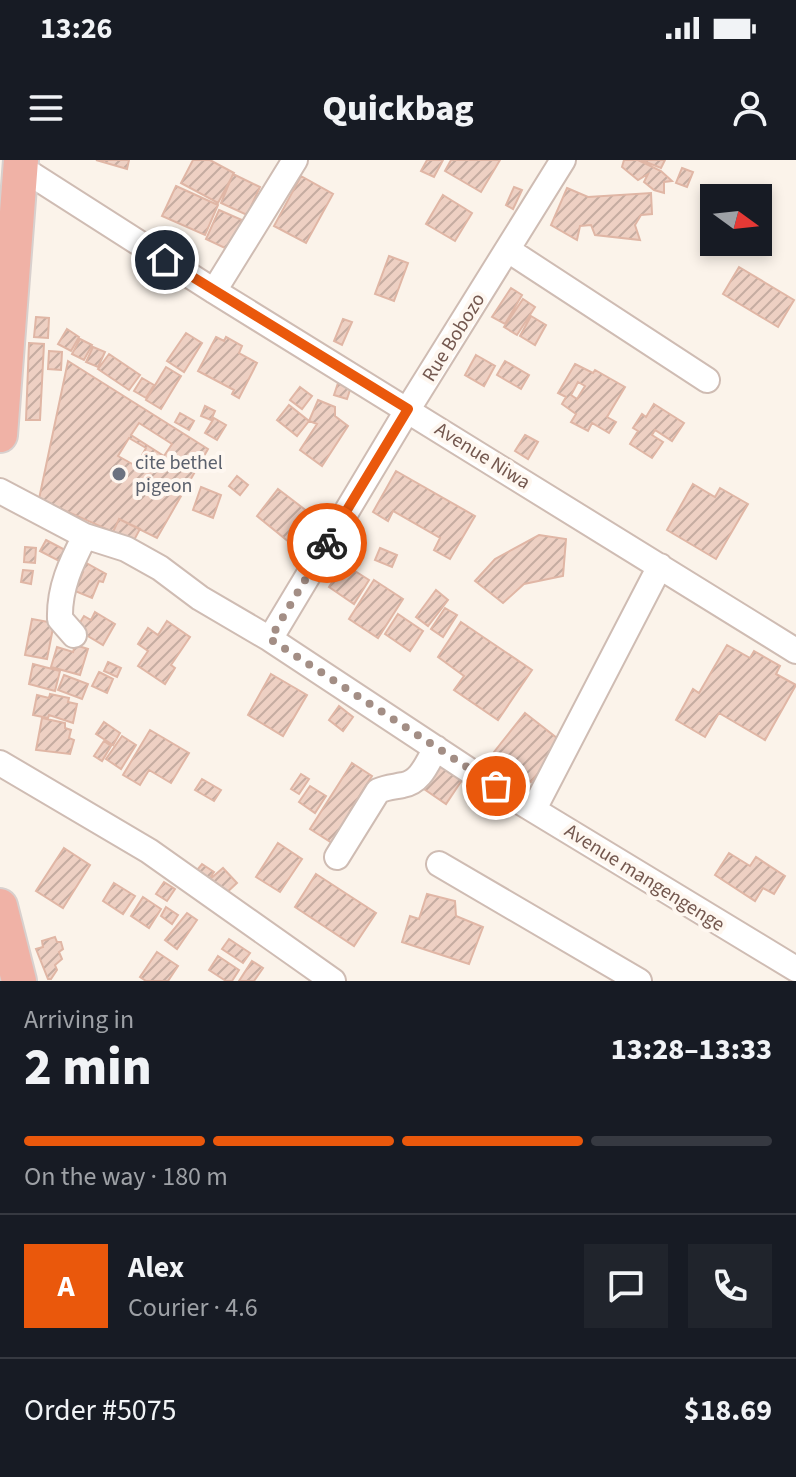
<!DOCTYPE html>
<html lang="en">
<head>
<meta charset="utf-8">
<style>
	:root { --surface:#171b24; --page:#20242c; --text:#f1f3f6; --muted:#9ea1a6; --line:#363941; --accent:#ea580c }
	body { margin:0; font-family:"Source Sans 3",sans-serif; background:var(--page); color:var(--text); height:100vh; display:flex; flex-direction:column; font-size:30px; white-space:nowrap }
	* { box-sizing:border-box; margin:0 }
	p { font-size:26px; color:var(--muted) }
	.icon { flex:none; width:44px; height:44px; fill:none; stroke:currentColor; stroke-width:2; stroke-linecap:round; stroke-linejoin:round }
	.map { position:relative; height:821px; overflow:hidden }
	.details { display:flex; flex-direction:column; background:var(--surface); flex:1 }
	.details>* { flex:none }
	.needle { width:52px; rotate:105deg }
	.tools { position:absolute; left:700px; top:24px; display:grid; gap:16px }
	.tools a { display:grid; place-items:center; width:72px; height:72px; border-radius:0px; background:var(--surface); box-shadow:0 4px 12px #0003; font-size:40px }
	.pin { position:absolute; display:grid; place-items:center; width:68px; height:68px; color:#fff; margin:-34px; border:4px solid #fff; border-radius:50%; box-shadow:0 2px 8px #0007 }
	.courier { position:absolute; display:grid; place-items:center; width:80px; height:80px; margin:-40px; border:6px solid #ea580c; border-radius:50%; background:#fff; color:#222; box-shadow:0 2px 10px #0007 }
	.headline em { font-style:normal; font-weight:800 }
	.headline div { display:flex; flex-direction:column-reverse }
	.headline { display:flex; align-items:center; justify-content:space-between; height:136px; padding:0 24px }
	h1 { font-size:52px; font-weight:800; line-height:60px }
	.bar { display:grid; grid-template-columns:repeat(4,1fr); gap:12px 8px; align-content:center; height:96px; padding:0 24px }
	.bar i { height:10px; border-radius:6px; background:var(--line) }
	.bar .active { background:var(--accent) }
	.bar p { grid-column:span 4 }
	.line { display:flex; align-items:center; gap:20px; padding:0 24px; border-top:2px solid var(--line) }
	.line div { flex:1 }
	.round { display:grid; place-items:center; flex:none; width:84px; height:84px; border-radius:0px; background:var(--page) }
	.status { display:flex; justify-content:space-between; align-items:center; height:56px; padding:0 40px; background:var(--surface); direction:ltr }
	.status svg { height:22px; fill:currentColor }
	header { display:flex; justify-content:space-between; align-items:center; height:104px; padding:0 24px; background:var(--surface); font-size:36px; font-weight:800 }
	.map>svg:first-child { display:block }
	.building { fill:url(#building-hatch); stroke:#e0b6a5; stroke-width:2; fill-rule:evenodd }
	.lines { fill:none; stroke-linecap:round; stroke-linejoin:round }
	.minor-casing { stroke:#cfbcb3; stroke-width:28 }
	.highway-casing { stroke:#d8d0ce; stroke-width:38 }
	.minor { stroke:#fff; stroke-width:24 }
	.highway { stroke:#f0b2a6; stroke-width:34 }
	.done { stroke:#a38e85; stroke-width:8; stroke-dasharray:0 14.4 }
	.route { stroke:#ea580c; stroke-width:10 }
	.worship-dot { fill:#6b7280; stroke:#fef7f0; stroke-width:3 }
	.labels { text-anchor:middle; stroke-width:8; stroke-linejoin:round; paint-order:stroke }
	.street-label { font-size:20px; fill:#74584f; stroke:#fef7f0 }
	.worship-label { font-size:20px; fill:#5b616d; stroke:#fef7f0; text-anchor:start }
</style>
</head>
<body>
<div class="status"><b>13:26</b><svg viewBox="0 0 49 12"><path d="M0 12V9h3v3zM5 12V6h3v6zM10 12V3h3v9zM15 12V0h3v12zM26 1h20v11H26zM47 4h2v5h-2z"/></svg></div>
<header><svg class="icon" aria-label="menu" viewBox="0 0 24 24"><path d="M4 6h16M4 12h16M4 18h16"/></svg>Quickbag<svg class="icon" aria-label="person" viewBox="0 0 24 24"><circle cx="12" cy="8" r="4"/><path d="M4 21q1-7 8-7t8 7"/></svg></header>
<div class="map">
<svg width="796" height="821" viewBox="0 0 796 821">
	<defs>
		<pattern id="building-hatch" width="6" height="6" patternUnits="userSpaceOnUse" patternTransform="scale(2)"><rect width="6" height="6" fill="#eed0c3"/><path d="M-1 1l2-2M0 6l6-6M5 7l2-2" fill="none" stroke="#c5aca1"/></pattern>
	</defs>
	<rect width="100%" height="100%" fill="#fbf3ea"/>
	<path class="building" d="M96,0H129L127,9Z
		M193,0H210L234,13L218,43L181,23Z
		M427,0H443L434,17L421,11Z
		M451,0H500L481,32L445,11Z
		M624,0H638L661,11L672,21L664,22V33L654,30L644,22L648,14L638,20L622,7Z
		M641,0H665L661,8Z
		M682,8L693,12L687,27L676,23Z
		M233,14L260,27L247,55L221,43Z
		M301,16L333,34L306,83L274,66Z
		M176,26L218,45L205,75L162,56Z
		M514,27L522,30L513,49L506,45Z
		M567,28L588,37L651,33L652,54L641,55L635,65L640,80L595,75L591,65L580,66L577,80L551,65Z
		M443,35L472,53L455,81L426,64Z
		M219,50L242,60L229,90L206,79Z
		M389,96L408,103L394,141L375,134Z
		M739,107L794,140L778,167L723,134Z
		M511,128L522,135L505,164L492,157Z
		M523,139L535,147L517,175L504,167Z
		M531,156L546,165L535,185L520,176Z
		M36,157L49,158L48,178L34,177Z
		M343,159L352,162L342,185L334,181Z
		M67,169L79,177L71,191L58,184Z
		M186,173L202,183L184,212L167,201Z
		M216,177L224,181L226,177L242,186L239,193L257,203L239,238L232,234L234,230L198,211Z
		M80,179L92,185L84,200L72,194Z
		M29,183L44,184L40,260H26Z
		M93,187L105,192L98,207L86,202Z
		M49,191L62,192L61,210L48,209Z
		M109,194L140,215L129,230L98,209Z
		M476,195L495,206L484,226L465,215Z
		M68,201L208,289L157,378L119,359L113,372L39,339Z
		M505,201L529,215L521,229L497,215Z
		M575,204L593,213L595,210L625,227L607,257L616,262L609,273L592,263L588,271L571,262L576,254L562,244L566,237L558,233ZM578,222L585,226L577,239L571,235Z
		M166,207L181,216L161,249L146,240Z
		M142,218L154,225L146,238L134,231Z
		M338,223L351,227L347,239L334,235Z
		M300,227L312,236L302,249L290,240Z
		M318,240L335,247V256L348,266L322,306L300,290L317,264L309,261Z
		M654,244L684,263L672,281L655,270L652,275L663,282L652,298L630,284L638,271L633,268L642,254L646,257Z
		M289,245L309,261L297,276L277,260Z
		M205,246L215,251L211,260L201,256Z
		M180,253L194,261L189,270L175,262Z
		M214,258L226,265L217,280L205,273Z
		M139,263L172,284L164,296L131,275Z
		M525,275L538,282L528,299L515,291Z
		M129,278L146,288L136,306L118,296Z
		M396,311L475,356L450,399L434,390L440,378L393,351L388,361L373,352Z
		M237,316L248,325L240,335L229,326Z
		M693,324L715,337L720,328L748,344L716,399L667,370Z
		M201,327L221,335L213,358L193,350Z
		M278,329L316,358L294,386L257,356Z
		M119,359L140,369L133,382L113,372Z
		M539,375L566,379L563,416L524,424L503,443L475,421L495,399Z
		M46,380L67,391L61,402L40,391Z
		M25,387L36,388L35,403L24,402Z
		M380,388L397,395L392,407L375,400Z
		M81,400L106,414L103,422L99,421L92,438L75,431L83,412L77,409Z
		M344,404L369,420L354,444L329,427Z
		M23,410L33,411L31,424L21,422Z
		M374,420L403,439L378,478L349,459Z
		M436,430L448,440L428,466L416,457Z
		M445,448L457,455L443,477L431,469Z
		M95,452L115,464L103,485L76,469L84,456L91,460Z
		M398,454L423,471L410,491L385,474Z
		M32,459L54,463L47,499L25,495Z
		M167,461L190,477L171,505L175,508L165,524L138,506L148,491L138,484L148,468L158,475Z
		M461,462L532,510L498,560L454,530L464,516L438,497Z
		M75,485L88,489L80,515L51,507L57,487L73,492Z
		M727,485L750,498L754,491L780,506L776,514L796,525L765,580L719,553L705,577L676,560L693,529L699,533Z
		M108,502L121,508L117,517L104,511Z
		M33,504L60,511L55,531L29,524Z
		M99,512L113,519L107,533L92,526Z
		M271,514L307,535L283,576L248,555Z
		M64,515L88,524L82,539L58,530Z
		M50,534L69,538L68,542L77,544L73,563L49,555L48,558L33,555L37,535L49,538Z
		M339,546L353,557L343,571L329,560Z
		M525,553L562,582L531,622L494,592Z
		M42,558L65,563V568L71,570L69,578L74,580L70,594L36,590Z
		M104,562L120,573L113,585L96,574Z
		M150,570L189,593L171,623L149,610L140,625L123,615Z
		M122,576L136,585L121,609L106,599Z
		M104,581L111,586L102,601L94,596Z
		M438,600L464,617L446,644L421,627Z
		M352,603L372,616L350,651L359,657L340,688L310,669Z
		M301,614L309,619L299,634L291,629Z
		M202,619L221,630L214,641L195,630Z
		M310,626L326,636L315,653L299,642Z
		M278,683L302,699L280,732L256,717Z
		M64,688L90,705L63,748L36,731Z
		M729,693L750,706L756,697L785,716L774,734L763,728L755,741L715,715Z
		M202,704L214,712L209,719L197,710Z
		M223,708L237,723L223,736L209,720Z
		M316,714L376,753L354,786L295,747Z
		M164,722L175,729L167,741L156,734Z
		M114,723L135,736L123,754L103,741Z
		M427,734L455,741L456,756L483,767L469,804L402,782L410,756L419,759Z
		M143,737L161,749L149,768L131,756Z
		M166,747L178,755L172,764L161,756Z
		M187,753L197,760L177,789L165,780Z
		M55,777L57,782H61L63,789L59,792L62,799L55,805L57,810L51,819H48L36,789L43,787L42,781Z
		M229,779L250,793L243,803L222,789Z
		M157,792L178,806L168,821H146L140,817Z
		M218,796L239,810L232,821H226L209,810Z
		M252,801L263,808L254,821H239Z"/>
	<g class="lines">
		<g class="minor-casing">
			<path id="minor" d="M20,7L214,131L796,491
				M508,90L707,220
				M214,131L295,0
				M0,331L85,376L126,389L160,408L200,438L270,479L476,615L796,809
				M74,475L60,459C59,428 71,403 85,376
				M270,479L408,249L563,0
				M0,603L149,691L333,821
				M534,649L660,406
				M337,697L378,631C387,627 394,627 403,625C421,622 427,603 436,588
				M439,704L639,821"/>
		</g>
		<g class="highway-casing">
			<path id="highway" d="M0,275L21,0
				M0,746L19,821"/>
		</g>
		<use href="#minor" class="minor"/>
		<use href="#highway" class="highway"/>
	</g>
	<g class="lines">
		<path class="done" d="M327,383L270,479L496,626"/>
		<path class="route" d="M165,100L408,249L327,383"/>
	</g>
	<circle class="worship-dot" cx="119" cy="314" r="8"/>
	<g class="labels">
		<g class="street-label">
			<text transform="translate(453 177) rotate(-58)" y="7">Rue Bobozo</text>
			<text transform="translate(483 295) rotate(32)" y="7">Avenue Niwa</text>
			<text transform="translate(645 717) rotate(32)" y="7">Avenue mangengenge</text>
		</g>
		<g class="worship-label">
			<text x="135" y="309">cite bethel<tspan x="135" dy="23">pigeon</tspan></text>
		</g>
	</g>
</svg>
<div class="tools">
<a><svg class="needle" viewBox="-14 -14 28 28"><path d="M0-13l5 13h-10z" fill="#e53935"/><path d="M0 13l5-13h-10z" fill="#9ea1a6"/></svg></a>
</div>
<div class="pin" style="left:496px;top:626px;background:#ea580c"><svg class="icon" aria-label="bag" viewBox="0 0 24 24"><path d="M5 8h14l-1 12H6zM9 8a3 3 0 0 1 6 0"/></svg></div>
<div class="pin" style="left:165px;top:100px;background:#1f2937"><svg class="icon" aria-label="home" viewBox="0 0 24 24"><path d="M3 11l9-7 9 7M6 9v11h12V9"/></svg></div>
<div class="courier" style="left:327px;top:383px"><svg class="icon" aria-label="bike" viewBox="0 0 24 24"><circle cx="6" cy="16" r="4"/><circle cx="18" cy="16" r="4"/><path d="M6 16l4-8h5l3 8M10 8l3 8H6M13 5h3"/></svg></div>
</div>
<section class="details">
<div class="headline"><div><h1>2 min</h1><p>Arriving in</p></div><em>13:28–13:33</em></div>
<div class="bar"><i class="active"></i><i class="active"></i><i class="active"></i><i></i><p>On the way · 180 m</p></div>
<div class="line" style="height:144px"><b class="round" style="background:var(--accent);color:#fff">A</b><div><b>Alex</b><p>Courier · 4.6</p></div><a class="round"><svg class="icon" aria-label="chat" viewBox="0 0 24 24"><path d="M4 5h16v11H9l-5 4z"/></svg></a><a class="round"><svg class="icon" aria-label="phone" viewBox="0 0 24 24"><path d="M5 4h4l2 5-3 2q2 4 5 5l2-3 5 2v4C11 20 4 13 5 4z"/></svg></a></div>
<div class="line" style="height:104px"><div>Order #5075</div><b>$18.69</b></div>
</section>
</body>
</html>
